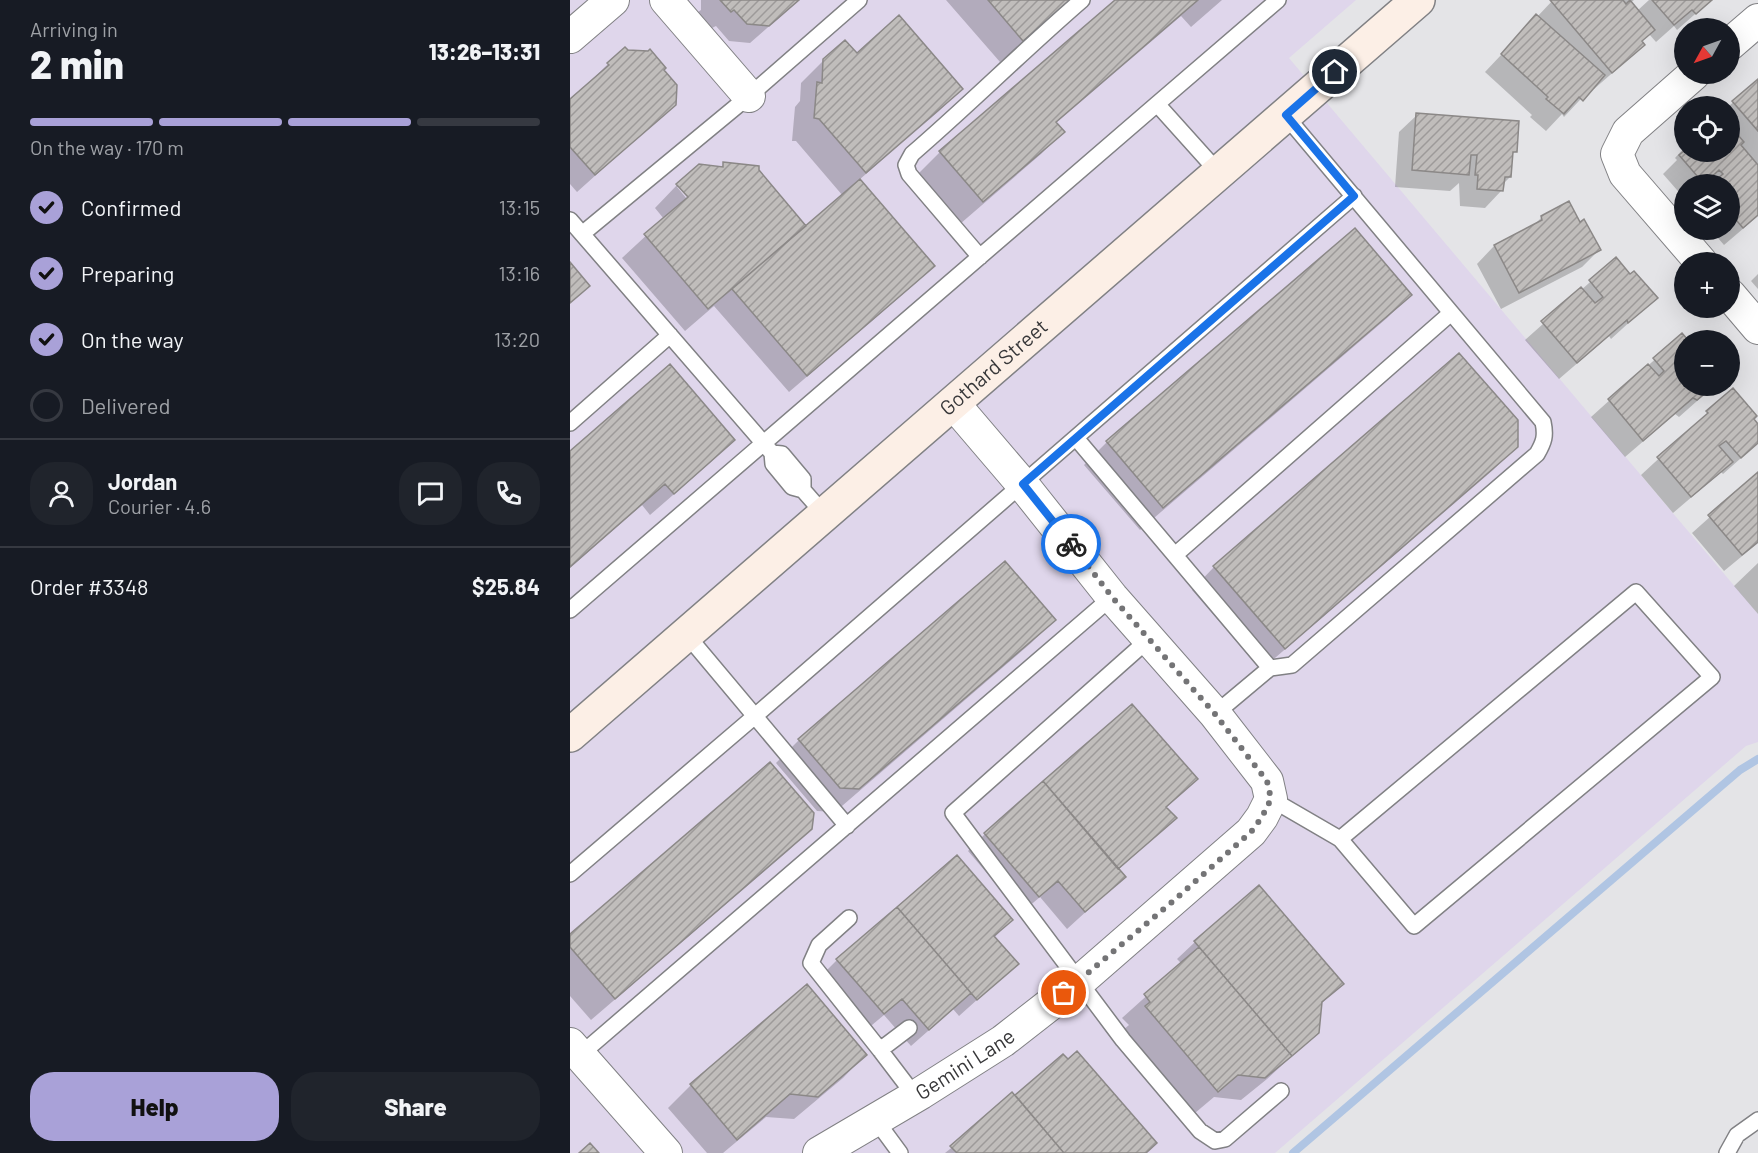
<!DOCTYPE html>
<html lang="en">
<head>
<meta charset="utf-8">
<style>
	:root { --surface:#171b24; --page:#20242c; --text:#f1f3f6; --muted:#9ea1a6; --line:#363941; --accent:#a9a1d8 }
	body { margin:0; font-family:Barlow,sans-serif; background:var(--page); color:var(--text); height:100vh; display:flex; flex-direction:column; font-size:22px; white-space:nowrap }
	* { box-sizing:border-box; margin:0 }
	p { font-size:20px; color:var(--muted) }
	.icon { flex:none; width:33px; height:33px; fill:none; stroke:currentColor; stroke-width:2; stroke-linecap:round; stroke-linejoin:round }
	.map { position:relative; flex:1; overflow:hidden }
	.sheet { display:flex; flex-direction:column; background:var(--surface); width:570px }
	.sheet>* { flex:none }
	.needle { width:39px; rotate:230deg }
	.buttons { position:absolute; left:1104px; top:18px; display:grid; gap:12px }
	.buttons a { display:grid; place-items:center; width:66px; height:66px; border-radius:50%; background:var(--surface); box-shadow:0 6px 24px #0002; font-size:30px }
	.pin { position:absolute; display:grid; place-items:center; width:51px; height:51px; color:#fff; margin:-26px; border:3px solid #fff; border-radius:50%; box-shadow:0 2px 6px #0007 }
	.courier { position:absolute; display:grid; place-items:center; width:60px; height:60px; margin:-30px; border:4px solid #1a73e8; border-radius:50%; background:#fff; color:#222; box-shadow:0 2px 8px #0007 }
	.overview em { font-style:normal; font-weight:800 }
	.overview div { display:flex; flex-direction:column-reverse }
	.overview { display:flex; align-items:center; justify-content:space-between; height:102px; padding:0 30px }
	h1 { font-size:39px; font-weight:800; line-height:45px }
	.bar { display:grid; grid-template-columns:repeat(4,1fr); gap:9px 6px; align-content:center; height:72px; padding:0 30px }
	.bar i { height:8px; border-radius:4px; background:var(--line) }
	.bar .current { background:var(--accent) }
	.bar p { grid-column:span 4 }
	.line { display:flex; align-items:center; gap:15px; padding:0 30px; border-top:2px solid var(--line) }
	.line div { flex:1 }
	.round { display:grid; place-items:center; flex:none; width:63px; height:63px; border-radius:24px; background:var(--page) }
	ol { padding:0 30px; list-style:none }
	li { display:flex; align-items:center; gap:18px; height:66px }
	li p { margin-inline-start:auto }
	li .icon { padding:6px; border-radius:50%; background:var(--accent); color:#111; stroke-width:4 }
	li:last-child { color:var(--muted) }
	li i { width:33px; height:33px; border:3px solid var(--line); border-radius:50% }
	.primary-button { display:flex; gap:12px; margin-top:auto; padding:12px 30px }
	.primary-button a { flex:1; height:69px; border-radius:24px; background:var(--accent); color:#111; font-size:24px; font-weight:800; line-height:69px; text-align:center }
	.primary-button a+a { background:var(--page); color:var(--text) }
	main { display:flex; flex:1; min-height:0 }
	.map>svg:first-child { display:block }
	.commercial { fill:#dfd6eb }
	.shadow { fill:#0003; fill-rule:evenodd }
	.lines { fill:none; stroke-linecap:round; stroke-linejoin:round }
	.stream { stroke:#b0c5e3; stroke-width:8 }
	.building { fill:url(#building-hatch); stroke:#8b8887; stroke-width:1.5 }
	.lane-casing { stroke:#818184; stroke-width:18 }
	.street-casing { stroke:#818184; stroke-width:34 }
	.secondary-casing { stroke:#818184; stroke-width:36 }
	.lane { stroke:#fff; stroke-width:15 }
	.street { stroke:#fff; stroke-width:32 }
	.secondary { stroke:#fcefe6; stroke-width:33 }
	.done { stroke:#747476; stroke-width:6; stroke-dasharray:0 10.8 }
	.route { stroke:#1a73e8; stroke-width:8 }
	.labels { text-anchor:middle; stroke-width:4.5; stroke-linejoin:round; paint-order:stroke }
	.street-label { font-size:21px; fill:#373739; stroke:#f1f1f5 }
</style>
</head>
<body>
<main>
<section class="sheet">
<div class="overview"><div><h1>2 min</h1><p>Arriving in</p></div><em>13:26–13:31</em></div>
<div class="bar"><i class="current"></i><i class="current"></i><i class="current"></i><i></i><p>On the way · 170 m</p></div>
<ol>
<li><svg class="icon" aria-label="check" viewBox="0 0 24 24"><path d="M5 12l5 5 9-10"/></svg>Confirmed<p>13:15</p></li>
<li><svg class="icon" aria-label="check" viewBox="0 0 24 24"><path d="M5 12l5 5 9-10"/></svg>Preparing<p>13:16</p></li>
<li><svg class="icon" aria-label="check" viewBox="0 0 24 24"><path d="M5 12l5 5 9-10"/></svg>On the way<p>13:20</p></li>
<li><i></i>Delivered</li>
</ol>
<div class="line" style="height:108px"><a class="round"><svg class="icon" aria-label="person" viewBox="0 0 24 24"><circle cx="12" cy="8" r="4"/><path d="M4 21q1-7 8-7t8 7"/></svg></a><div><b>Jordan</b><p>Courier · 4.6</p></div><a class="round"><svg class="icon" aria-label="chat" viewBox="0 0 24 24"><path d="M4 5h16v11H9l-5 4z"/></svg></a><a class="round"><svg class="icon" aria-label="phone" viewBox="0 0 24 24"><path d="M5 4h4l2 5-3 2q2 4 5 5l2-3 5 2v4C11 20 4 13 5 4z"/></svg></a></div>
<div class="line" style="height:78px"><div>Order #3348</div><b>$25.84</b></div>
<div class="primary-button"><a>Help</a><a>Share</a></div>
</section>
<div class="map">
<svg width="1188" height="1153" viewBox="0 0 1188 1153">
	<defs>
		<pattern id="building-hatch" width="6" height="6" patternUnits="userSpaceOnUse" patternTransform="scale(1.5)"><rect width="6" height="6" fill="#c0bdbb"/><path d="M-1 1l2-2M0 6l6-6M5 7l2-2" fill="none" stroke="#9d9a99"/></pattern>
	</defs>
	<rect width="100%" height="100%" fill="#e4e4e7"/>
	<path class="commercial" d="M0,0H786L719,58L1188,614V742L1176,746L705,1153H0Z"/>
	<path class="shadow" d="M131,0H229L180,43L159,41L146,26L142,28L128,12L131,10Z
		M376,0H502L430,62Z
		M547,0H652L621,27L611,16L486,123L493,132L471,154L390,224L348,174L370,152Z
		M983,0H1064L1060,3L1067,11L1079,0H1141L1107,30L1104,26L1086,42L1079,34L1071,42L1073,45L1055,62L1024,89L1022,87L994,117L992,114L976,131L960,117L962,115L915,72Z
		M286,55L391,89L369,111L289,180L363,266L346,283L219,392L144,306L115,331L52,258L94,219L85,208L107,185L150,168L154,164L187,171L236,228L273,196L226,141H222L225,107L230,101L231,83L254,60ZM107,187H111L124,202L121,204Z
		M38,64L92,70L105,104L7,192L0,184V101Z
		M1188,81V216L1154,245L1141,230H1160V184H1114V198L1093,174L1107,160L1105,158L1114,148V152H1160L1159,106Z
		M847,115L945,151L942,155L940,177L933,184L932,190L915,208L890,206L889,183L880,191L825,187L829,132Z
		M972,217L1009,224L1029,250L1012,267L931,309L907,264L924,246L963,226Z
		M785,231L840,295L817,318L570,530L514,465L537,442Z
		M1046,259L1060,277L1086,298L1041,339L1039,336L989,379L955,340Z
		M1188,274V289L1181,281Z
		M1112,335L1116,340H1114V386H1144L1109,417L1105,414L1055,457L1021,417Z
		M1163,390L1188,427V443L1153,474L1151,472L1103,513L1071,475Z
		M163,440L141,462L80,515L72,505L0,568V453Z
		M947,446L923,470L691,670L622,590L644,567Z
		M1188,474V543L1154,571L1122,533Z
		M435,563L484,620L461,643L265,812L247,811L206,763L229,740Z
		M1188,563V614L1164,586Z
		M562,707L626,779L596,808L605,818L548,870L554,877L497,929L470,897L451,913L398,851L415,834Z
		M241,828L218,851L21,1020L0,996V936Z
		M441,920L424,938L447,964L389,1016L383,1009L341,1046L314,1015L296,1030L250,977L267,960Z
		M625,942L772,984L750,1005L748,1032L697,1079L671,1100L644,1097L625,1113L553,1030L559,1025L552,1018L612,964L607,959Z
		M237,986L295,1055L273,1078L224,1119L196,1117L153,1153H137L98,1108L121,1085Z
		M493,1056L575,1153H375L445,1097Z"/>
	<g class="lines">
		<path class="stream" d="M723,1153L1170,770L1188,759"/>
	</g>
	<path class="building" d="M150,0H229L199,26L177,24L164,10L161,12Z
		M418,0H501L453,41Z
		M545,0H628L486,122L495,132L413,202L369,151Z
		M980,0H1053L1056,4L1060,0L1085,30L1072,41L1075,45L1042,73Z
		M1082,0H1142L1126,14L1122,10L1104,25Z
		M966,14L1035,75L1013,101L1009,97L994,114L976,99L978,97L931,54Z
		M329,15L393,89L296,173L249,119L244,118L247,82L252,83L253,59L275,40L287,53Z
		M55,47L58,50L78,51L80,49L96,68L94,70L107,85L106,105L25,175L0,147V99L39,65L37,63Z
		M1188,79V131L1162,101Z
		M846,113L949,121L947,152H943L941,177H935L933,191L907,189L908,175H905L907,155H901L899,175L842,170Z
		M1160,126L1174,142L1171,145L1188,165V215L1173,228L1160,213V184H1141L1153,174L1149,170L1134,184L1109,155L1114,151L1160,152Z
		M153,162L189,166V170L236,226L138,309L74,234L118,197L106,184L129,164L153,167Z
		M290,179L365,266L237,376L162,289Z
		M999,201L1010,222L1014,219L1031,250L949,293L924,245L972,220L971,216Z
		M785,228L842,295L593,508L536,441Z
		M1046,257L1060,274L1064,271L1088,298L1058,323L1057,320L1007,363L971,321L1011,287L1025,303L1033,297L1019,280Z
		M0,262L20,286L0,303Z
		M1112,333L1118,340H1114V386H1144L1127,400L1123,398L1073,441L1038,399L1078,364L1089,376L1094,371L1083,358Z
		M889,353L948,420V447L715,649L643,566Z
		M100,364L165,440L104,494L95,484L0,567V451Z
		M1163,388L1187,416L1184,419L1188,424V443L1171,458L1156,441L1149,446L1163,462L1121,497L1087,457L1138,413L1136,411Z
		M1188,472V542L1172,555L1138,515Z
		M435,561L486,620L289,789L270,788L228,739Z
		M562,704L628,779L596,807L607,818L548,869L473,781Z
		M200,762L244,813L242,829L45,999L0,947V934Z
		M473,781L556,877L515,912L488,881L469,897L414,833Z
		M387,855L443,920L424,936L449,964L407,1000L327,907Z
		M689,885L774,984L752,1002L749,1033L722,1056L624,941Z
		M327,907L401,993L359,1030L332,999L314,1014L266,959Z
		M629,947L722,1056L695,1078L668,1075L648,1092L575,1006L580,1002L574,994Z
		M237,984L297,1055L248,1097L220,1094L167,1140L120,1084Z
		M507,1051L587,1143L576,1153H494L445,1095L493,1054L498,1059Z
		M442,1092L494,1153H387L380,1146Z
		M20,1143L29,1153H9Z"/>
	<g class="lines">
		<g class="lane-casing">
			<path id="lane" d="M587,104L708,0
				M0,220L202,453L203,464L222,487L233,490L254,514
				M12,234L179,96L289,0
				M410,257L339,174L336,165L342,154C400,104 454,50 512,0
				M0,423L100,335
				M506,438L700,668
				M202,453L212,454L233,479V490
				M605,555L881,313
				M0,610L587,104L649,173
				M116,634L277,826
				M579,639L383,813L553,1040L630,1131L645,1141L655,1139L711,1091
				M645,714L700,668L722,665L967,454C974,442 976,436 973,422L715,115
				M701,799L770,839L1066,592L1142,677L844,926L770,839
				M0,874L185,716L784,196
				M279,918L249,945L241,963L310,1050
				M339,1028L310,1050L345,1096
				M10,1055L542,597
				M305,1119L330,1153
				M1157,1153L1167,1135L1188,1120"/>
		</g>
		<g class="street-casing">
			<g id="street">
				<path d="M96,0L179,96"/>
				<path d="M0,37L43,0"/>
				<path d="M1160,44L1188,20"/>
				<path d="M1124,74L1058,132L1047,154L1055,174L1131,262"/>
				<path d="M1160,295L1188,328"/>
				<path d="M0,1044L96,1153"/>
				<path id="s1" d="M249,1153L351,1093L433,1041L510,981L681,832L692,817L701,799L697,781L645,714L542,597L453,485L383,403"/>
			</g>
		</g>
		<g class="secondary-casing">
			<g id="secondary">
				<path id="s2" d="M0,735L848,0"/>
			</g>
		</g>
		<use href="#lane" class="lane"/>
		<use href="#street" class="street"/>
		<use href="#secondary" class="secondary"/>
	</g>
	<g class="lines">
		<path class="done" d="M494,993L601,903L681,832L692,817L701,799L697,781L645,714L542,597L501,544"/>
		<path class="route" d="M501,544L453,484L784,196L716,115L765,72"/>
	</g>
	<g class="labels">
		<g class="street-label">
			<text dy="7" stroke="none"><textPath href="#s2" startOffset="561">Gothard Street</textPath></text>
			<text dy="7" stroke="none"><textPath href="#s1" startOffset="171">Gemini Lane</textPath></text>
		</g>
	</g>
</svg>
<div class="buttons">
<a><svg class="needle" viewBox="-14 -14 28 28"><path d="M0-13l5 13h-10z" fill="#e53935"/><path d="M0 13l5-13h-10z" fill="#9ea1a6"/></svg></a>
<a><svg class="icon" aria-label="locate" viewBox="0 0 24 24"><circle cx="12" cy="12" r="6"/><path d="M12 2v4M12 18v4M2 12h4M18 12h4"/></svg></a>
<a><svg class="icon" aria-label="layers" viewBox="0 0 24 24"><path d="M12 4l9 5-9 5-9-5zM3 14l9 5 9-5"/></svg></a>
<a>+</a>
<a>−</a>
</div>
<div class="pin" style="left:494px;top:993px;background:#ea580c"><svg class="icon" aria-label="bag" viewBox="0 0 24 24"><path d="M5 8h14l-1 12H6zM9 8a3 3 0 0 1 6 0"/></svg></div>
<div class="pin" style="left:765px;top:72px;background:#1f2937"><svg class="icon" aria-label="home" viewBox="0 0 24 24"><path d="M3 11l9-7 9 7M6 9v11h12V9"/></svg></div>
<div class="courier" style="left:501px;top:544px"><svg class="icon" aria-label="bike" viewBox="0 0 24 24"><circle cx="6" cy="16" r="4"/><circle cx="18" cy="16" r="4"/><path d="M6 16l4-8h5l3 8M10 8l3 8H6M13 5h3"/></svg></div>
</div>
</main>
</body>
</html>
